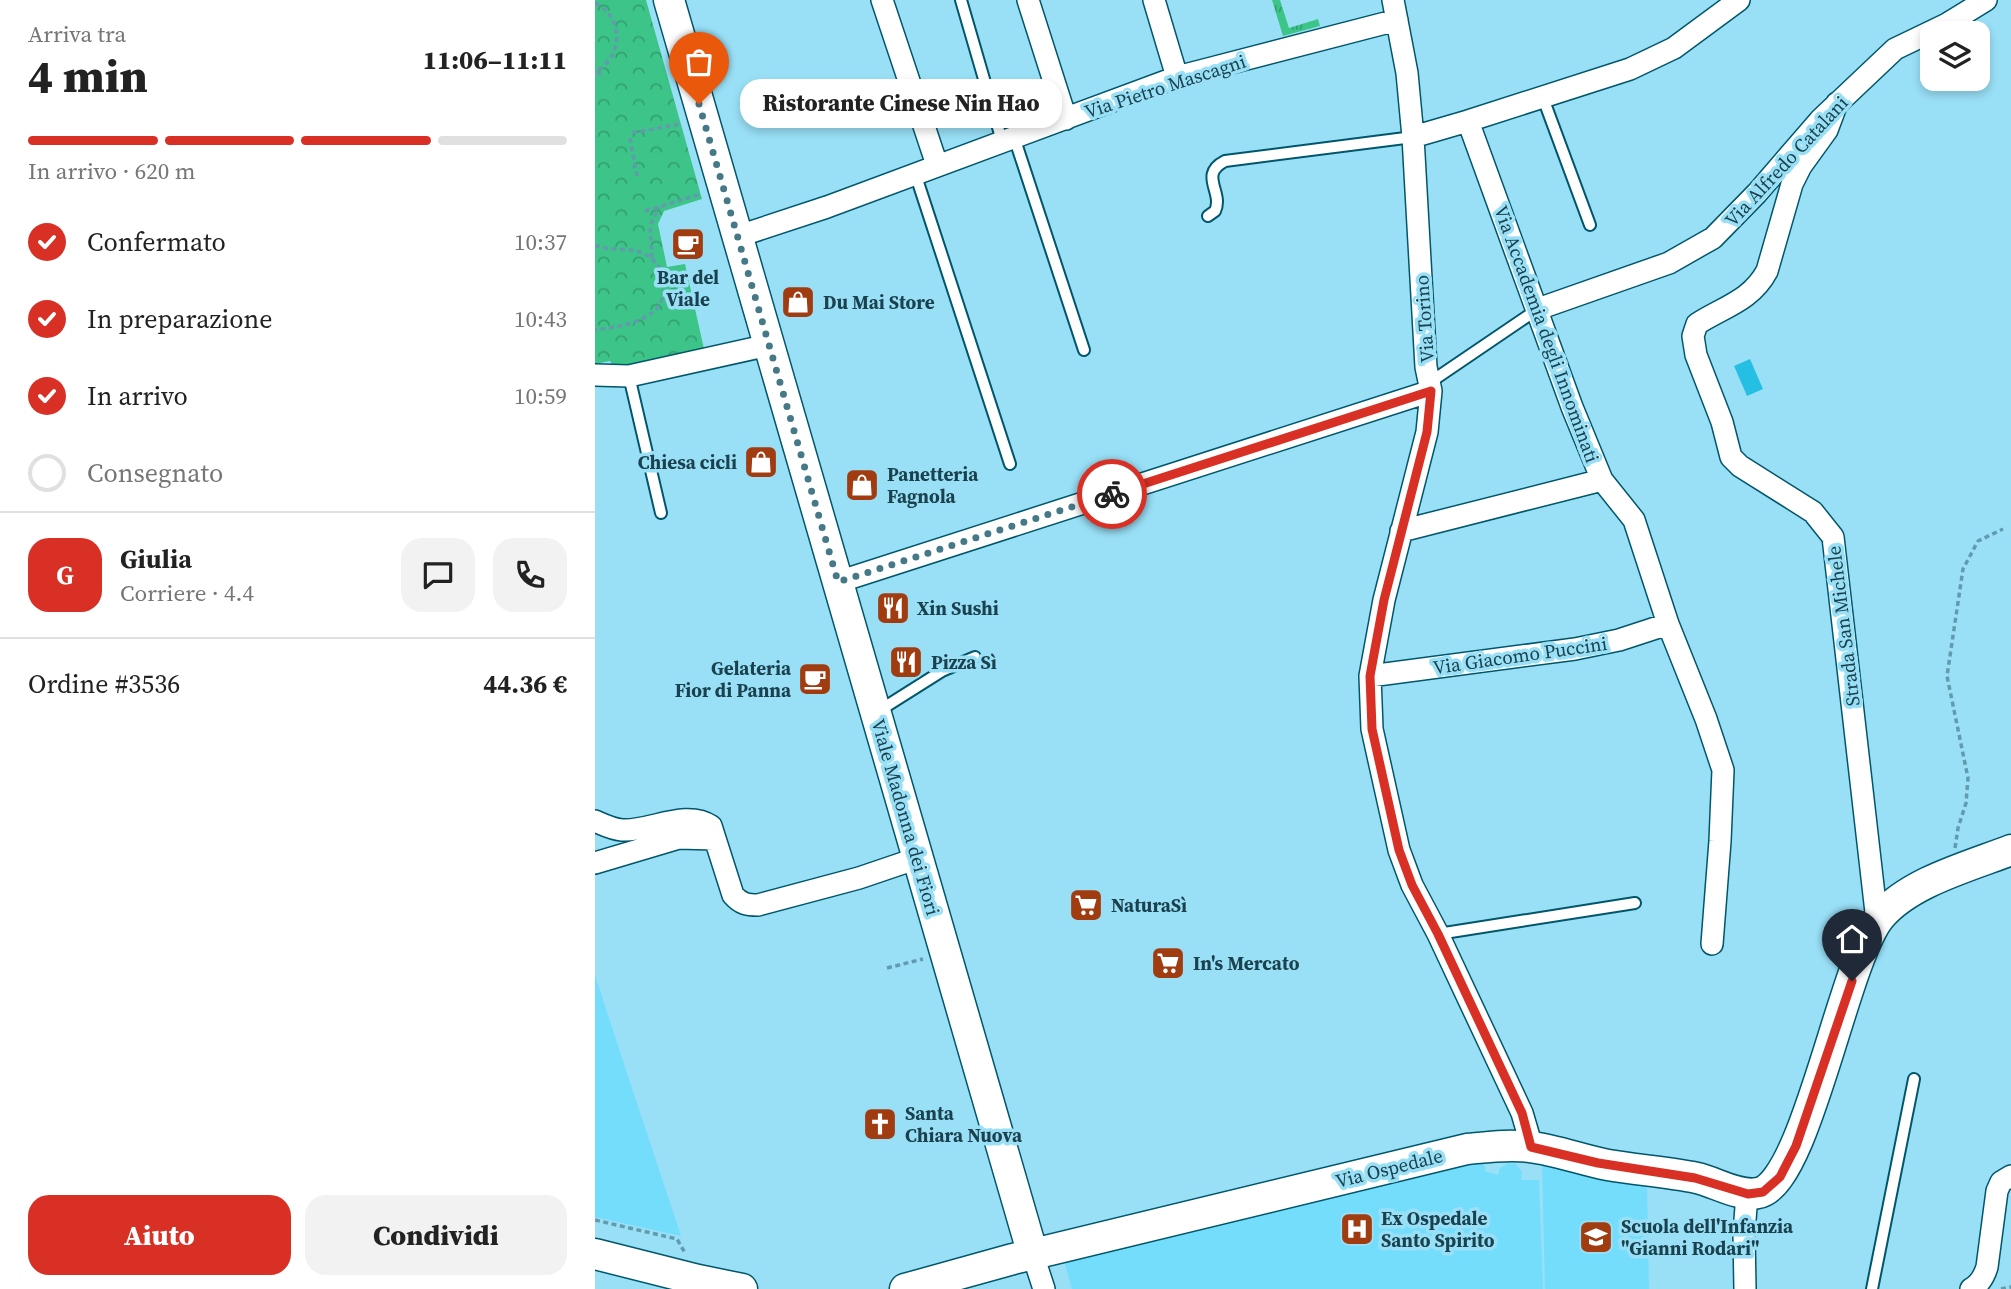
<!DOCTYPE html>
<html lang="it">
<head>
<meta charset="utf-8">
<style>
	:root { --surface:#fff; --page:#f2f2f2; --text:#222; --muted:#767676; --line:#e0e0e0; --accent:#d93025 }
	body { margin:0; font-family:"Source Serif 4",serif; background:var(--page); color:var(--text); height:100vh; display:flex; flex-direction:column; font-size:26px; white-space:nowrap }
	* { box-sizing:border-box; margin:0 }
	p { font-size:23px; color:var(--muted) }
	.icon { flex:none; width:38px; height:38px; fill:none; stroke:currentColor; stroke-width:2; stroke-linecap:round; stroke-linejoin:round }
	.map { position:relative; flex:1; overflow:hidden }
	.drawer { display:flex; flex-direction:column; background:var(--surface); width:595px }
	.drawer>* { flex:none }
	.buttons { position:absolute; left:1325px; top:21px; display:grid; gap:14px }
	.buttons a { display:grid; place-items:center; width:70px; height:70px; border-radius:14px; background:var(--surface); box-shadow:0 4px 10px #0003; font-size:35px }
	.pin { position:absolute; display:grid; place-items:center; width:60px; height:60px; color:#fff; margin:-72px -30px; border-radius:50% 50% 50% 0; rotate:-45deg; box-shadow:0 0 7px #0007 }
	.pin .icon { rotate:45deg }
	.courier { position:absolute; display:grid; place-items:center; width:70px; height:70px; margin:-35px; border:5px solid #d93025; border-radius:50%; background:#fff; color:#222; box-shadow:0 2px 9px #0007 }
	.bubble { position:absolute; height:49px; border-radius:21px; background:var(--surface); box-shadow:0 4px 10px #0003; font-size:23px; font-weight:800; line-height:49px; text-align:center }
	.headline em { font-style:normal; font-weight:800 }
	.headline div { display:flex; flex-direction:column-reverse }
	.headline { display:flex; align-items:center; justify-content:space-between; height:119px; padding:0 28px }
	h1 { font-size:46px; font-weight:800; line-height:52px }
	.bar { display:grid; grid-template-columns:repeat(4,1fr); gap:10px 7px; align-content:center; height:84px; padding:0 28px }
	.bar i { height:9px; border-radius:5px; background:var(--line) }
	.bar .current { background:var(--accent) }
	.bar p { grid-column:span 4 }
	.line { display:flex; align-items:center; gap:18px; padding:0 28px; border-top:2px solid var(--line) }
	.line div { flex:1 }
	.round { display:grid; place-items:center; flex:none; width:74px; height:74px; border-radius:21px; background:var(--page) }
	ol { padding:0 28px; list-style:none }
	li { display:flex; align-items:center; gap:21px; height:77px }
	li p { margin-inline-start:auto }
	li .icon { padding:7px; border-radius:50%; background:var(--accent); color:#fff; stroke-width:4 }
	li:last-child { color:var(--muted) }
	li i { width:38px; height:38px; border:4px solid var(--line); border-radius:50% }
	.action { display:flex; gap:14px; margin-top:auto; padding:14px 28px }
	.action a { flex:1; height:80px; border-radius:21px; background:var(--accent); color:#fff; font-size:28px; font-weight:800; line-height:80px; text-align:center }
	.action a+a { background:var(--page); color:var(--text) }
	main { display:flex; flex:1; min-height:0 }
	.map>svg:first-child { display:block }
	.built { fill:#74ddfc }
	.grass { fill:url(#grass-tufts) }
	.park { fill:url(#park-crowns) }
	.water { fill:#25bfe4 }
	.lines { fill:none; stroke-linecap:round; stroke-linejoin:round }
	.lane-casing { stroke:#00566a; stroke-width:14 }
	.street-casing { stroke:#00566a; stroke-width:24 }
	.secondary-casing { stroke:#00566a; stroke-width:33 }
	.path { stroke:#629bad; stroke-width:3.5; stroke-dasharray:5 3.5; stroke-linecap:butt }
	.lane { stroke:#fff; stroke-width:10 }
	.street { stroke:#fff; stroke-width:21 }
	.secondary { stroke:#fff; stroke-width:30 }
	.done { stroke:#467988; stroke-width:7; stroke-dasharray:0 12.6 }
	.route { stroke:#d93025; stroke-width:9 }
	.labels { text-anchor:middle; stroke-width:7; stroke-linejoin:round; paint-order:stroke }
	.street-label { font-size:19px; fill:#1a414d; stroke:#99e0f7 }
	.poi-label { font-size:19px; font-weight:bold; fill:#1a414d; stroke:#99e0f7; text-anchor:start }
</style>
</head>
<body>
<main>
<section class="drawer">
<div class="headline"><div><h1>4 min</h1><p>Arriva tra</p></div><em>11:06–11:11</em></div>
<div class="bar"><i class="current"></i><i class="current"></i><i class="current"></i><i></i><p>In arrivo · 620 m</p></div>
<ol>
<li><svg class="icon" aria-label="check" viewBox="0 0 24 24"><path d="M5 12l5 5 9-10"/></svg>Confermato<p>10:37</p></li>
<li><svg class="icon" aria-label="check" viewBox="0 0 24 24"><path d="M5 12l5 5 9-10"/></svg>In preparazione<p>10:43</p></li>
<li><svg class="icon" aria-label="check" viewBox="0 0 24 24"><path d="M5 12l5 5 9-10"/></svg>In arrivo<p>10:59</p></li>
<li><i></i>Consegnato</li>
</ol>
<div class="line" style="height:126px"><b class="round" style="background:var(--accent);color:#fff">G</b><div><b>Giulia</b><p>Corriere · 4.4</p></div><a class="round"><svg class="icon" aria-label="chat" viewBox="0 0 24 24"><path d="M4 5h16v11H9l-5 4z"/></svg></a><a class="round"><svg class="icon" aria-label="phone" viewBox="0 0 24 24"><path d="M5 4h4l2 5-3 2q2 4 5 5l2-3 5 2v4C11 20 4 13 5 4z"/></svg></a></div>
<div class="line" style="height:91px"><div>Ordine #3536</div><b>44.36 €</b></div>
<div class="action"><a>Aiuto</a><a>Condividi</a></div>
</section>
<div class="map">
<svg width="1416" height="1289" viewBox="0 0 1416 1289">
	<defs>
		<pattern id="grass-tufts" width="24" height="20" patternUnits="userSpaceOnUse" patternTransform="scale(1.75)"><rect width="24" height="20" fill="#3dc488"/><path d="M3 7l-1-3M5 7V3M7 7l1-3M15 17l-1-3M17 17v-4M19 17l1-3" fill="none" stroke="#32a171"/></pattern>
		<pattern id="park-crowns" width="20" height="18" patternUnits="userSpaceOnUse" patternTransform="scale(1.75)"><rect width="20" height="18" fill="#3dc488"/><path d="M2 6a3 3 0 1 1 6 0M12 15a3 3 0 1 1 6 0" fill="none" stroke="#32a171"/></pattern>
	</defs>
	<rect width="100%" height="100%" fill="#99e0f7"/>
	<path class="built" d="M0,975L25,1052L86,1236L0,1217Z
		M879,1158L890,1166V1171L903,1175L905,1168L914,1163L921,1164L927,1172L926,1180H944L948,1289H477L468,1257Z
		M947,1166L1052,1184L1054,1289H950Z"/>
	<path class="grass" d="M677,0H685L694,28L723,19L725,26L688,36Z"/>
	<path class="park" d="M0,0H51L107,199L69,211L63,224L72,267L90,264L109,349L20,369L15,361L0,364Z"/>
	<path class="water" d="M1155,359L1168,389L1152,396L1139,366Z"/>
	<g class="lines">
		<g class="lane-casing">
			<path id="lane" d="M366,0L407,141
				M948,98L995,225
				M419,137L489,350
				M320,173L415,464
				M613,216L620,211C629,192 603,175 630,161L818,137
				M34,376L66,513
				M834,383L943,309
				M282,712L347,671L380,657
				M843,934L1040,903
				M1277,1289L1319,1079"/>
		</g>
		<g class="street-casing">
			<path id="street" d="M287,0L342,165
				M433,0L471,119
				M559,0L582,77
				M798,0L812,73L818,137L831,367L836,391L832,432L789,600L775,676L777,729L804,850L817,885L843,934L927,1113L937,1147
				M1242,103L1232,130L1206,166L1197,184L1172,271C1156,301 1128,307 1102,324L1098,336L1101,355L1127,422L1136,457L1145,466L1218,512L1238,537L1282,921
				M818,137L873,121
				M144,236L232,207L582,77L802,20
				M943,309L1074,263L1118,238L1162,193L1225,120L1300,49L1352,24L1391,0
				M0,375L34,376L174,345
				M806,531L1007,480
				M243,582L836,391
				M775,676L980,649L1024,640L1073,624
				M0,821C9,825 17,829 27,830C54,832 91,809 116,826L138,895C146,904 152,905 163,905L264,878L323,858
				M0,863L84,838L120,839
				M1117,944L1125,841L1128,770L1111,719L1073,624L1039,520L1007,480L977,407L873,121L1035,69L1079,48L1144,0
				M438,1255L449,1289
				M1150,1289L1149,1233L1152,1194
				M1376,1289C1385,1284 1389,1277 1392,1267L1402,1191L1406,1182L1416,1176"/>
		</g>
		<g class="secondary-casing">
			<path id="secondary" d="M74,0L438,1255
				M0,1254L103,1280L147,1289
				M310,1289L418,1259L872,1149C893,1147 914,1144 935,1147C961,1150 987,1160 1013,1165C1042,1170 1072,1172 1102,1178C1120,1182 1144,1197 1163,1193C1211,1185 1248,962 1285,917C1314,882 1375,866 1416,850"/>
		</g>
		<path class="path" d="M0,3C30,18 28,57 0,72
			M3,71L7,79
			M37,133L85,124
			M35,138L42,176
			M50,211L106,194
			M0,245C18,253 36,245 53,256C62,262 68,272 69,283C72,321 28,326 0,330
			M57,258L55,226L64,207
			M1360,848L1363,828L1371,803L1373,778L1352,676L1368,569L1383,541L1408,529
			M292,968L328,959
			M0,1220L82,1239L90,1253
			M1406,1289L1416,1287"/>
		<use href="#lane" class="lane"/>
		<use href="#street" class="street"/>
		<use href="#secondary" class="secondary"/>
	</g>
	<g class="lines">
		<path class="done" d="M104,104L243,582L517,494"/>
		<path class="route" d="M517,494L836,391L832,432L789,600L775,676L777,729L804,850L817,885L843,934L927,1113L936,1147L1003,1163L1100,1178L1153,1194L1168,1192L1185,1177L1201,1146L1257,981"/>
	</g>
	<defs>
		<g id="cafe-square" transform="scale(1.75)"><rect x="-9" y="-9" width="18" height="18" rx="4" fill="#a13c11" stroke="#99e0f7"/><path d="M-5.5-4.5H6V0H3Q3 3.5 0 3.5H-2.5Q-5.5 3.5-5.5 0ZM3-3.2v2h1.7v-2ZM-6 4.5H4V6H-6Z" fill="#fff"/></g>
		<g id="shop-square" transform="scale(1.75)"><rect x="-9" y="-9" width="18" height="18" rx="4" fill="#a13c11" stroke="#99e0f7"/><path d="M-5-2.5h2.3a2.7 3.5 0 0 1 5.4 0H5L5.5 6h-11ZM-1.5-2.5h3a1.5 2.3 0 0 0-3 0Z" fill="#fff"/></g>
		<g id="restaurant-square" transform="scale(1.75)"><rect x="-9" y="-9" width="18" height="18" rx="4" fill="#a13c11" stroke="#99e0f7"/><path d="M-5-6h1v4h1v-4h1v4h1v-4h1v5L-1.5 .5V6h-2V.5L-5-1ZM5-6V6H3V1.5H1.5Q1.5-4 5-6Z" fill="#fff"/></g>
		<g id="supermarket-square" transform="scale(1.75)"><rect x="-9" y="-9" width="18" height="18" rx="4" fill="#a13c11" stroke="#99e0f7"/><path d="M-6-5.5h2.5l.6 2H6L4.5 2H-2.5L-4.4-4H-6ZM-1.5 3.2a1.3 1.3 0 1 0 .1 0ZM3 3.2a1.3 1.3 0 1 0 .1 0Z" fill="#fff"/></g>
		<g id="church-square" transform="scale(1.75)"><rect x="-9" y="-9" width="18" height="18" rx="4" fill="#a13c11" stroke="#99e0f7"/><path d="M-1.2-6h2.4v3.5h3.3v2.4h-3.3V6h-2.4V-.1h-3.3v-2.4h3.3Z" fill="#fff"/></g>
		<g id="hospital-square" transform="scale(1.75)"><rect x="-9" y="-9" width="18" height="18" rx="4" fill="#a13c11" stroke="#99e0f7"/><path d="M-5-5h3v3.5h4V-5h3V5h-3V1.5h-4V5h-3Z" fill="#fff"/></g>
		<g id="school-square" transform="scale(1.75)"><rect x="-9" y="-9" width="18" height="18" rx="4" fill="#a13c11" stroke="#99e0f7"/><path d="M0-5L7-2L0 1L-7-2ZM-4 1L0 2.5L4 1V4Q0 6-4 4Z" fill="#fff"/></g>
	</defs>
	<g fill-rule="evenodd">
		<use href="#cafe-square" x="93" y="244"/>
		<use href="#shop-square" x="203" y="302"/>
		<use href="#shop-square" x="166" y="462"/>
		<use href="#shop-square" x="267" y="485"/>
		<use href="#restaurant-square" x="298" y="608"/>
		<use href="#restaurant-square" x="311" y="662"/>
		<use href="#cafe-square" x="220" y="679"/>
		<use href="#supermarket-square" x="491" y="905"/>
		<use href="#supermarket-square" x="573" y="963"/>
		<use href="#church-square" x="285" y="1124"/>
		<use href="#hospital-square" x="762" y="1229"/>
		<use href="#school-square" x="1001" y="1237"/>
	</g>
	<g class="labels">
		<g class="street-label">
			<text transform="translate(570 86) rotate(-18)" y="7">Via Pietro Mascagni</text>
			<text transform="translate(1191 161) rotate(-47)" y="7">Via Alfredo Catalani</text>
			<text transform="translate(829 319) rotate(-94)" y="7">Via Torino</text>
			<text transform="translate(952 334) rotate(70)" y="7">Via Accademia degli Innominati</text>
			<text transform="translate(1248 626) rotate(-97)" y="7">Strada San Michele</text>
			<text transform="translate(925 655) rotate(-8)" y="7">Via Giacomo Puccini</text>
			<text transform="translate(311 817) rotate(74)" y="7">Viale Madonna dei Fiori</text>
			<text transform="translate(794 1168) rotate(-14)" y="7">Via Ospedale</text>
		</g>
		<g class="poi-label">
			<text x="93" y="284" text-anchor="middle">Bar del<tspan x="93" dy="22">Viale</tspan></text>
			<text x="228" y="309">Du Mai Store</text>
			<text x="142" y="469" text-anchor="end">Chiesa cicli</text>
			<text x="292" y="481">Panetteria<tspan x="292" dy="22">Fagnola</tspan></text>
			<text x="322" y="615">Xin Sushi</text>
			<text x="336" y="669">Pizza Sì</text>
			<text x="196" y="675" text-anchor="end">Gelateria<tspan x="196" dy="22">Fior di Panna</tspan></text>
			<text x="516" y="912">NaturaSì</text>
			<text x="598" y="970">In's Mercato</text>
			<text x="310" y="1120">Santa<tspan x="310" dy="22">Chiara Nuova</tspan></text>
			<text x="786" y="1225">Ex Ospedale<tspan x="786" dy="22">Santo Spirito</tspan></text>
			<text x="1026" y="1233">Scuola dell'Infanzia<tspan x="1026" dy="22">"Gianni Rodari"</tspan></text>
		</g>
	</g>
</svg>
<div class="buttons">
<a><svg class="icon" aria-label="layers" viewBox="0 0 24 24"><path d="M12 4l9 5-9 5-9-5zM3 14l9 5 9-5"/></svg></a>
</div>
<div class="pin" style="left:104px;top:104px;background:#ea580c"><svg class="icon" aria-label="bag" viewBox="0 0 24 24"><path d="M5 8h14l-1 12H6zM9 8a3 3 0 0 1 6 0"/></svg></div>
<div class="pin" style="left:1257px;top:981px;background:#1f2937"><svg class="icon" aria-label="home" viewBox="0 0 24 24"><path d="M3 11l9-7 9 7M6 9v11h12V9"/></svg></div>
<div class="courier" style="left:517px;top:494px"><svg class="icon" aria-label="bike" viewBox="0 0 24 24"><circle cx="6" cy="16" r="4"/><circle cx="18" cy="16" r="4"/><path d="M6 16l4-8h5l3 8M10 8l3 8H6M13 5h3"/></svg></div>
<div class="bubble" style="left:145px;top:79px;width:322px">Ristorante Cinese Nin Hao</div>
</div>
</main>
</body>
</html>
